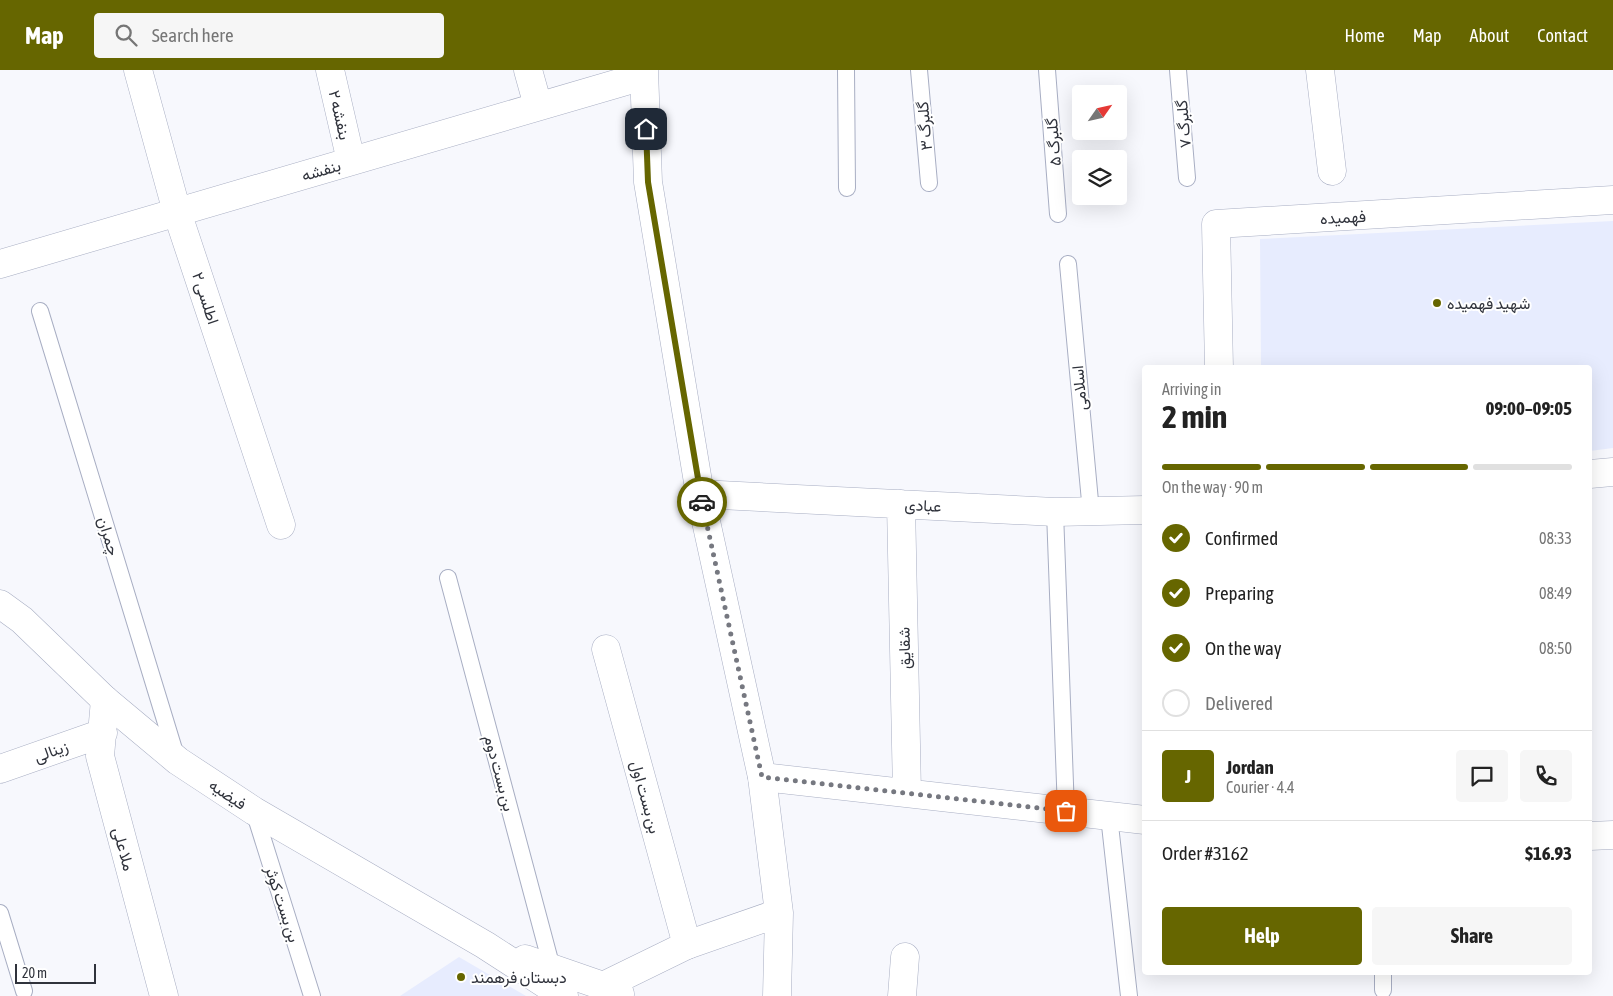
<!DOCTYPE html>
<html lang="en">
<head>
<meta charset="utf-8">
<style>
	:root { --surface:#fff; --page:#f6f6f6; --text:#222; --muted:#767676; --line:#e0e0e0; --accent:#660 }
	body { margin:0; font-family:"Asap Condensed",Vazirmatn,sans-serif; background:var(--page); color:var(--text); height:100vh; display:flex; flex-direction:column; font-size:19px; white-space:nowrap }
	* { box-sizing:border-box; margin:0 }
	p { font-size:16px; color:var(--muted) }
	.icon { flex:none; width:28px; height:28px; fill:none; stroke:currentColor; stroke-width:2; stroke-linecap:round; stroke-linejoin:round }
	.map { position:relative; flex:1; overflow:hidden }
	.side { position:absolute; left:1142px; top:295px; width:450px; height:610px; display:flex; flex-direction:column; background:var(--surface); border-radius:5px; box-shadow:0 5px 20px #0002 }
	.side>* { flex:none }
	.needle { width:32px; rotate:56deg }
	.controls { position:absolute; left:1072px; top:15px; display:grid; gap:10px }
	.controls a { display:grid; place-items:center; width:55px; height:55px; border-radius:5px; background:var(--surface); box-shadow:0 5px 20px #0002; font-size:25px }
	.scale { position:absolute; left:15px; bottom:12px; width:81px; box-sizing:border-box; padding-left:5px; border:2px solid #30333c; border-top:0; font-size:14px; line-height:18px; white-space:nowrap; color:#30333c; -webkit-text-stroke:4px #fff; paint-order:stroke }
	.pin { position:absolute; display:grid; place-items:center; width:42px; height:42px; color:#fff; margin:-21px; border-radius:10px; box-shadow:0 2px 8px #0006 }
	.courier { position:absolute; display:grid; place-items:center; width:50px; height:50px; margin:-25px; border:4px solid #660; border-radius:50%; background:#fff; color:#222; box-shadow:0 1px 6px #0007 }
	.overview em { font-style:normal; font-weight:700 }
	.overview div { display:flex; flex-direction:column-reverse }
	.overview { display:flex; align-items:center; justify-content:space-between; height:85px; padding:0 20px }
	h1 { font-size:32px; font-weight:700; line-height:38px }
	.bar { display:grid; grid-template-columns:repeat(4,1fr); gap:8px 5px; align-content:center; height:60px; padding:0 20px }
	.bar i { height:6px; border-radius:4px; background:var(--line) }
	.bar .active { background:var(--accent) }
	.bar p { grid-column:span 4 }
	.line { display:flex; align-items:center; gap:12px; padding:0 20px; border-top:1px solid var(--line) }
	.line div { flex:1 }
	.round { display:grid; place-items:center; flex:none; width:52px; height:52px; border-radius:5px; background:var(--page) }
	ol { padding:0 20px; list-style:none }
	li { display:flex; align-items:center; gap:15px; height:55px }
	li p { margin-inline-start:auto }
	li .icon { padding:5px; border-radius:50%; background:var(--accent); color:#fff; stroke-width:4 }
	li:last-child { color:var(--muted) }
	li i { width:28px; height:28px; border:2px solid var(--line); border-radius:50% }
	.action { display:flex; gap:10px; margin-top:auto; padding:10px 20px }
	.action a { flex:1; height:58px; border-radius:5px; background:var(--accent); color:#fff; font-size:20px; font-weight:700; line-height:58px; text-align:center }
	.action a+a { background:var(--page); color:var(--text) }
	header { display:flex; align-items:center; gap:30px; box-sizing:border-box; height:70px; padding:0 25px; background:var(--accent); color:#fff }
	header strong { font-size:24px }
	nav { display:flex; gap:28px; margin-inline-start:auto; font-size:18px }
	.search { width:350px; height:45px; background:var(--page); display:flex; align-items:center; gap:12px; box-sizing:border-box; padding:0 18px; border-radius:5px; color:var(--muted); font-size:19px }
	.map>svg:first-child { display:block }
	.built { fill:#e7ecfe }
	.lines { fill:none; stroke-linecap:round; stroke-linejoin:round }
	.service-casing { stroke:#a8aec3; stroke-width:18 }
	.minor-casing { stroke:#a8aec3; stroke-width:29 }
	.tertiary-casing { stroke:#a8aec3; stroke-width:29 }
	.service { stroke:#fff; stroke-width:16 }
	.minor { stroke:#fff; stroke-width:28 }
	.tertiary { stroke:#fff; stroke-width:28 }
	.done { stroke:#767880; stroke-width:5; stroke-dasharray:0 9 }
	.route { stroke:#660; stroke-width:6 }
	.poi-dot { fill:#660; stroke:#fff; stroke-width:2 }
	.labels { text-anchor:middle; stroke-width:4; stroke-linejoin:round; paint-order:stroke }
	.street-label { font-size:16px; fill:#30333c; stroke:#fff }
	.poi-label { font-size:16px; fill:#30333c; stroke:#fff; text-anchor:start }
</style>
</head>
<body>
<header>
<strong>Map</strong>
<div class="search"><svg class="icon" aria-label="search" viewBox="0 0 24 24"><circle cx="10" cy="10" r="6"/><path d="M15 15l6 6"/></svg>Search here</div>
<nav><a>Home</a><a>Map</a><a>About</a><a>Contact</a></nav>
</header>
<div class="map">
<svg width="1613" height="926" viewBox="0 0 1613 926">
	<rect width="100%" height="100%" fill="#f7f8fd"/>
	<path class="built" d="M1613,151V378L1590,381V298L1261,297L1260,169Z
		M459,887L526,926H400Z"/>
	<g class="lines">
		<g class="service-casing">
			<path id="service" d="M846,0L847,118
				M919,0L929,113
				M1047,0L1058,144
				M1178,0L1187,108
				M1068,194L1091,442
				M40,241L176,686
				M1055,442L1066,741
				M448,508L552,898
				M254,741L312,926
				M1109,746L1129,926
				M0,843L24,921
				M1383,920V902"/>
		</g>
		<g class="minor-casing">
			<path id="minor" d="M138,0L177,142L281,455
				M330,0L351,91
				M528,0L538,36
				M1320,0L1332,101
				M0,194L643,6
				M1219,298L1216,154L1613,130
				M1590,404L1613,402
				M700,424L1055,442L1145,440
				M901,434L907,723
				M606,579L687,875
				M105,630L100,686L164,926
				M0,699L103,663
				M762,707L1145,750
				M1590,766L1613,765
				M902,926L905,887"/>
		</g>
		<g class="tertiary-casing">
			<path id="tertiary" d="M644,0L648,112L700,424L762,707L779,843L777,926
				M0,534L22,550L105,630L178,691L254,741L485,875L564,926
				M525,889L603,916L620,924
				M603,916L687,875L779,843"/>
		</g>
		<use href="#service" class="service"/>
		<use href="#minor" class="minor"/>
		<use href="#tertiary" class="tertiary"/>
	</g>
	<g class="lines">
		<path class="done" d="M702,432L762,707L1066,741"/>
		<path class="route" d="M646,59L648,112L702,432"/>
	</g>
	<g class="poi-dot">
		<circle cx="1437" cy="233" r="5"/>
		<circle cx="461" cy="907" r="5"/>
	</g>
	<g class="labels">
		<g class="street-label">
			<text transform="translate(340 45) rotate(77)" y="6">بنفشه ۲</text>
			<text transform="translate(1183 54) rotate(-95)" y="6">گلبرگ ۷</text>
			<text transform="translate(924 56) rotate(-95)" y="6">گلبرگ ۳</text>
			<text transform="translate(1053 72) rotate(-95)" y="6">گلبرگ ۵</text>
			<text transform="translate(321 100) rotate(-16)" y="6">بنفشه</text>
			<text transform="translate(1343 147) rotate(-3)" y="6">فهمیده</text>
			<text transform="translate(206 228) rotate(72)" y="6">اطلسی ۲</text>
			<text transform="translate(1079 318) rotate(-95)" y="6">اسلامی</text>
			<text transform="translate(923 435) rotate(3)" y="6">عبادی</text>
			<text transform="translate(109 466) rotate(73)" y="6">چمران</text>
			<text transform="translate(904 578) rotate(-91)" y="6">شقایق</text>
			<text transform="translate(51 681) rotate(-20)" y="6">زینالی</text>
			<text transform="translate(500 703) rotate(75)" y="6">بن بست دوم</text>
			<text transform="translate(228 724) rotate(34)" y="6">فیضیه</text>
			<text transform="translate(646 727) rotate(75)" y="6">بن بست اول</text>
			<text transform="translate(124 779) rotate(75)" y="6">ملا علی</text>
			<text transform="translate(283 834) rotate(72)" y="6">بن بست کوثر</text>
		</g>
		<g class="poi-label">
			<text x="1447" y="239">شهید فهمیده</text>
			<text x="471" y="913">دبستان فرهمند</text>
		</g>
	</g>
</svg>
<div class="controls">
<a><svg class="needle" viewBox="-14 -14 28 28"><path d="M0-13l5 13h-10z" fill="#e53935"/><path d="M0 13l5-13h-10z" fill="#767676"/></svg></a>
<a><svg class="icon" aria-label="layers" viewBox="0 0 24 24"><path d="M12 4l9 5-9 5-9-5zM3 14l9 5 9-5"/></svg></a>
</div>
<div class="scale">20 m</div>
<div class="pin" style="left:1066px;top:741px;background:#ea580c"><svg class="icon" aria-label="bag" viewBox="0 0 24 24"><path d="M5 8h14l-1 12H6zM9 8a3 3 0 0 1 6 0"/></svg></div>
<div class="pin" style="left:646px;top:59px;background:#1f2937"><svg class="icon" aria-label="home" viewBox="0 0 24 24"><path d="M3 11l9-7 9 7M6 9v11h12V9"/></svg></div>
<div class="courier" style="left:702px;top:432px"><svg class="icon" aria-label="car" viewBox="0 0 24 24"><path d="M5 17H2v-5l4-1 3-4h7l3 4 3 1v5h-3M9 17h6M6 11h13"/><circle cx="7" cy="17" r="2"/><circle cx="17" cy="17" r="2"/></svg></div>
<section class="side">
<div class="overview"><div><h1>2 min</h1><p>Arriving in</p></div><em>09:00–09:05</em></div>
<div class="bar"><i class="active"></i><i class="active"></i><i class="active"></i><i></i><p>On the way · 90 m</p></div>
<ol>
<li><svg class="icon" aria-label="check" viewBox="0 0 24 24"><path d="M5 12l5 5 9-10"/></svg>Confirmed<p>08:33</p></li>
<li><svg class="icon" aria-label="check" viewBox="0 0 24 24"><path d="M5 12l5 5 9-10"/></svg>Preparing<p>08:49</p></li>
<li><svg class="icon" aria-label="check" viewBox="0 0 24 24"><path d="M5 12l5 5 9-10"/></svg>On the way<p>08:50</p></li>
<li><i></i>Delivered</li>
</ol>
<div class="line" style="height:90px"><b class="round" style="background:var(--accent);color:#fff">J</b><div><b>Jordan</b><p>Courier · 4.4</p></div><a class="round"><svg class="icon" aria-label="chat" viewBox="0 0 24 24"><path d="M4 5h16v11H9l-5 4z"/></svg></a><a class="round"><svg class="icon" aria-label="phone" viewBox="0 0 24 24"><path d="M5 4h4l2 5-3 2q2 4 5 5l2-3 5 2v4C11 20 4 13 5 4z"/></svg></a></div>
<div class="line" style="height:65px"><div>Order #3162</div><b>$16.93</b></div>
<div class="action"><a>Help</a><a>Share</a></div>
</section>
</div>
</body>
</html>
